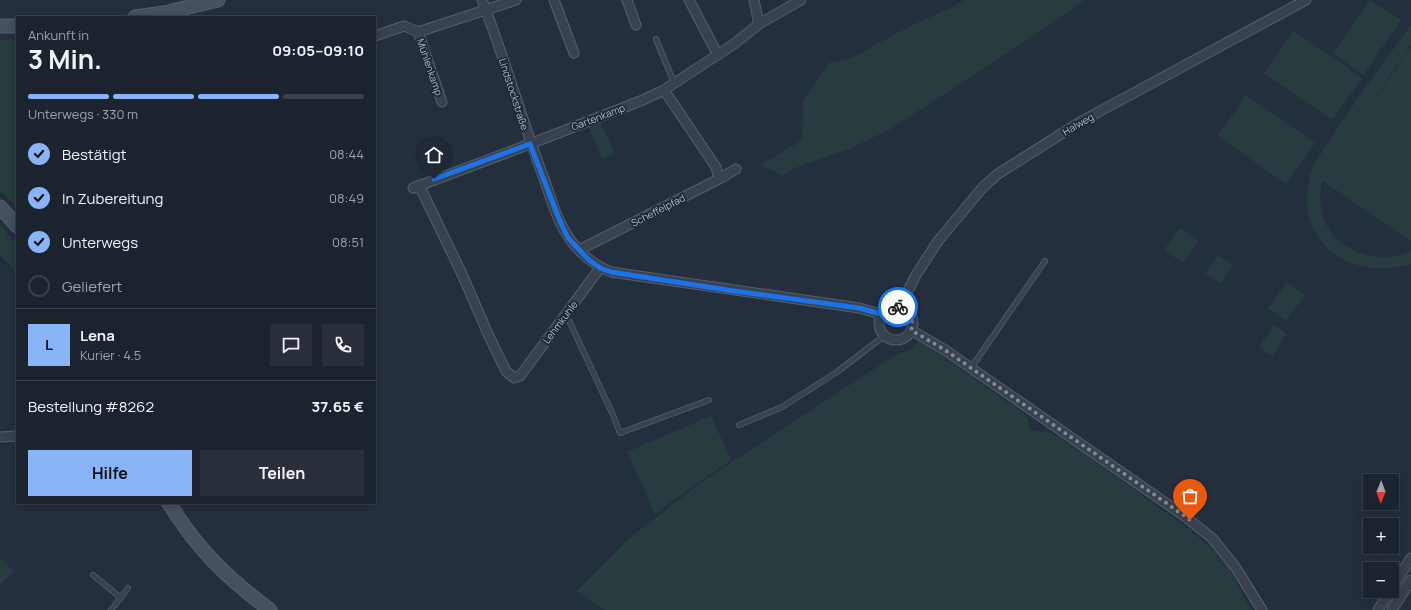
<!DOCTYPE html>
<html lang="de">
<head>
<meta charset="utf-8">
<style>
	:root { --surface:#1b232e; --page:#282f3a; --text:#f1f3f6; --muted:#a0a4aa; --line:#39404a; --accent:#8ab4f8 }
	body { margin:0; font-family:Manrope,sans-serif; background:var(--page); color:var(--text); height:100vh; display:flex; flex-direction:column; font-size:15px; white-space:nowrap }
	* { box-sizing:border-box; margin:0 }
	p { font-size:13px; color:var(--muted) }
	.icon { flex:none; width:22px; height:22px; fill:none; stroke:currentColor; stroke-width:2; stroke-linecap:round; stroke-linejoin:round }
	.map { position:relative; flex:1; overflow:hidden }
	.panel { position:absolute; left:16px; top:16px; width:360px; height:488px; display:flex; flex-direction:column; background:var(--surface); border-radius:0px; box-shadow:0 2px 10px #0003,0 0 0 1px var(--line) }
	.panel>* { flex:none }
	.needle { width:26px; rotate:181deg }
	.controls { position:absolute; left:1363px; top:474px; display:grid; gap:8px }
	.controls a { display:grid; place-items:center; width:36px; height:36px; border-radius:0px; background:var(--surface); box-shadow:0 2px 10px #0003,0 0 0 1px var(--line); font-size:20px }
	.pin { position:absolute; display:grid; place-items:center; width:34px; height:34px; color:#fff; margin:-41px -17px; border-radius:50% 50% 50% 0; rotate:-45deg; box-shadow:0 0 4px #0007 }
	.pin .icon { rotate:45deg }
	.courier { position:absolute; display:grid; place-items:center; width:40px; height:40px; margin:-20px; border:3px solid #1a73e8; border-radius:50%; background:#fff; color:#222; box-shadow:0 1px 5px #0007 }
	.overview em { font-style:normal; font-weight:700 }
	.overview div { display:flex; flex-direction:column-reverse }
	.overview { display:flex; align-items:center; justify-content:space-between; height:68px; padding:0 12px }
	h1 { font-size:26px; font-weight:700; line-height:30px }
	.bar { display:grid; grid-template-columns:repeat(4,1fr); gap:6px 4px; align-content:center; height:48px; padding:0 12px }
	.bar i { height:5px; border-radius:3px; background:var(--line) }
	.bar .on { background:var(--accent) }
	.bar p { grid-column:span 4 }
	.line { display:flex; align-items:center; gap:10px; padding:0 12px; border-top:1px solid var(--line) }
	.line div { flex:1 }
	.round { display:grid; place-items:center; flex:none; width:42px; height:42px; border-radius:0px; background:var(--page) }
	ol { padding:0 12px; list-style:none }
	li { display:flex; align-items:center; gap:12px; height:44px }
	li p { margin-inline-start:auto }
	li .icon { padding:4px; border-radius:50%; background:var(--accent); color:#111; stroke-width:4 }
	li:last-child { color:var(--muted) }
	li i { width:22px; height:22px; border:2px solid var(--line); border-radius:50% }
	.primary-button { display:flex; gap:8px; margin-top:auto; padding:8px 12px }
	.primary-button a { flex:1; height:46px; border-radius:0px; background:var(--accent); color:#111; font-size:16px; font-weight:700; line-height:46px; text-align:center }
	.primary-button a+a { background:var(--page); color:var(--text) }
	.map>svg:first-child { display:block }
	.green { fill:#263c3f }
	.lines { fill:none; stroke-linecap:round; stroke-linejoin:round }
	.lane-casing { stroke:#565f6c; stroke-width:6 }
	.street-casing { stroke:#565f6c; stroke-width:11 }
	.secondary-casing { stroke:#565f6c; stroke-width:15 }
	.lane { stroke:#38414e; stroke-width:4.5 }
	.street { stroke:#38414e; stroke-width:9 }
	.secondary { stroke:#465061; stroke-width:13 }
	.done { stroke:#828b98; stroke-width:4; stroke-dasharray:0 7.2 }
	.route { stroke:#1a73e8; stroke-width:5 }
	.labels { text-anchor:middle; stroke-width:3.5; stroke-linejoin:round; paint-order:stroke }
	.street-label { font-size:10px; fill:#b4bcc9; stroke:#1d2633 }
</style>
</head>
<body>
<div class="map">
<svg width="1411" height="610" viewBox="0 0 1411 610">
	<rect width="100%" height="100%" fill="#242f3e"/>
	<path class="green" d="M964,0H1085L1007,53L889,130L846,150L795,168L783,176L761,165L802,140L803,101L829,63L854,57L906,28L951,8Z
		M1370,0L1401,20L1363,75L1333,53Z
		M1411,25V45L1326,168L1411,47V241L1323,181C1307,234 1363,272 1411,251V264C1384,272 1356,270 1333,253C1312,236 1305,215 1308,188C1309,184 1309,178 1310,173C1313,164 1323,151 1329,142C1354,102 1383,63 1411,25Z
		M1294,31L1362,78L1332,120L1264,73Z
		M0,40H17V207L0,190Z
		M1246,95L1315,143L1286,184L1218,136Z
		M601,123L615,154L602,160L589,128Z
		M0,225L17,245V273L0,255Z
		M1180,228L1199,241L1183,263L1164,250Z
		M1218,255L1233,265L1220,283L1205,273Z
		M1287,282L1305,295L1286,321L1268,308Z
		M1274,325L1287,334L1272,356L1259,347Z
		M920,340L1027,416L1028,425L1032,430L1041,432L1049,431L1073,446L1189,529L1210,547L1229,569L1251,610H604L577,591L627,540L703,481L897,354L910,350Z
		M711,416L731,460L703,479L655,514L627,452Z
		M0,558L14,571L0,585Z"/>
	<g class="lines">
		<g class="lane-casing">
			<path id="lane" d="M656,39L674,83
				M566,314L613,415L620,433L709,400
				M971,368L1045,261
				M739,425L782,407L837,372L884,336
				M93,575L121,598
				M111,610L128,588"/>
		</g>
		<g class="street-casing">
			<path id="street" d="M482,0C505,59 522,120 544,179C551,198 557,221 569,238C580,254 594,265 611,272L859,308L881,314
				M554,0L574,53
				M627,0L636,25
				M689,0L718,55
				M754,0L759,24
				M418,32L442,102
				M375,36L404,26L418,32L516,0
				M664,90L716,167L719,179
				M419,185L462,274L488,334L506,371L514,378L520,376L600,268
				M413,188L530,144L643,100L664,90L734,44L759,24L801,0
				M579,250L719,179L736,169
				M879 323a17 17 0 1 1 34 0a17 17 0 1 1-34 0Z
				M902,308L907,293L916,275L938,241L983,187L998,174L1080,122L1306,0
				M911,330L945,350L1183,515L1212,538L1236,568L1262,610
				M0,437L17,436
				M1392,588L1411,558
				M1378,610L1390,591
				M1392,610L1411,580"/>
		</g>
		<g class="secondary-casing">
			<path id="secondary" d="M135,17L164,13L218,0
				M0,26H17
				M0,207L17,226
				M169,503C197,549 227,578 270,610"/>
		</g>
		<use href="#lane" class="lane"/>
		<use href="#street" class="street"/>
		<use href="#secondary" class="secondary"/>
	</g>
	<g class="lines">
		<path class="done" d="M898,307C909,309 915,319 911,330L945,350L1162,500L1190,520"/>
		<path class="route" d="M434,179L530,144L559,219L568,238L589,260L600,268L611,272L734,291L859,308L881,314L888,308L898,307"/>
	</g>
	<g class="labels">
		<g class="street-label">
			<text transform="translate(430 67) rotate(71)" y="4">Mühlenkamp</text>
			<text transform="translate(514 94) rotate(72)" y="4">Lindstockstraße</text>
			<text transform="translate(598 117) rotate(-21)" y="4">Gartenkamp</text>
			<text transform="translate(1078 124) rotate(-30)" y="4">Halweg</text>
			<text transform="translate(658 210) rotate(-27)" y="4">Scheffelpfad</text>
			<text transform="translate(560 322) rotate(-53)" y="4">Lehmkuhle</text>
		</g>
	</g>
</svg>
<div class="controls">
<a><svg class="needle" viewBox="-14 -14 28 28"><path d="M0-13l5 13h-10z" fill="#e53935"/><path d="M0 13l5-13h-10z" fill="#a0a4aa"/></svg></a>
<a>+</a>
<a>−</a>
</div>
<div class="pin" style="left:1190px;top:520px;background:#ea580c"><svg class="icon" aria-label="bag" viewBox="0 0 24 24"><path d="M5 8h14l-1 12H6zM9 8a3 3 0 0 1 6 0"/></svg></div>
<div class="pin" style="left:434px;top:179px;background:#1f2937"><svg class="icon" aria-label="home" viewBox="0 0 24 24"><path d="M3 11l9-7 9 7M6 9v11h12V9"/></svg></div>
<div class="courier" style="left:898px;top:307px"><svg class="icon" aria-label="bike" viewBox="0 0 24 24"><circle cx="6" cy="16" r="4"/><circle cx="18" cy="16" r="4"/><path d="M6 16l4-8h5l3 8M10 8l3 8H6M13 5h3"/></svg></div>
<section class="panel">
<div class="overview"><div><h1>3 Min.</h1><p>Ankunft in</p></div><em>09:05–09:10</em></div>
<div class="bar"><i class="on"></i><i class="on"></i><i class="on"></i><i></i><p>Unterwegs · 330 m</p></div>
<ol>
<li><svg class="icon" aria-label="check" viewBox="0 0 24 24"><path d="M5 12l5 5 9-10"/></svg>Bestätigt<p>08:44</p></li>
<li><svg class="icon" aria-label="check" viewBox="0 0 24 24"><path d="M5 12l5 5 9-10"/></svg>In Zubereitung<p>08:49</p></li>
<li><svg class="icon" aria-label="check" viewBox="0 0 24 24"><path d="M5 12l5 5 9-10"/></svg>Unterwegs<p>08:51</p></li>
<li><i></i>Geliefert</li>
</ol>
<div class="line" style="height:72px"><b class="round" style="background:var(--accent);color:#111">L</b><div><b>Lena</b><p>Kurier · 4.5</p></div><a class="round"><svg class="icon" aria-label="chat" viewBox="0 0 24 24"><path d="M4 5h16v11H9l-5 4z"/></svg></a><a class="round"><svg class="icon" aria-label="phone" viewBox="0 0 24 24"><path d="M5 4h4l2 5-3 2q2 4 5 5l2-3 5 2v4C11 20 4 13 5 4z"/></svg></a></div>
<div class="line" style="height:52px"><div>Bestellung #8262</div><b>37.65 €</b></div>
<div class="primary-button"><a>Hilfe</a><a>Teilen</a></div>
</section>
</div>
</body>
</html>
